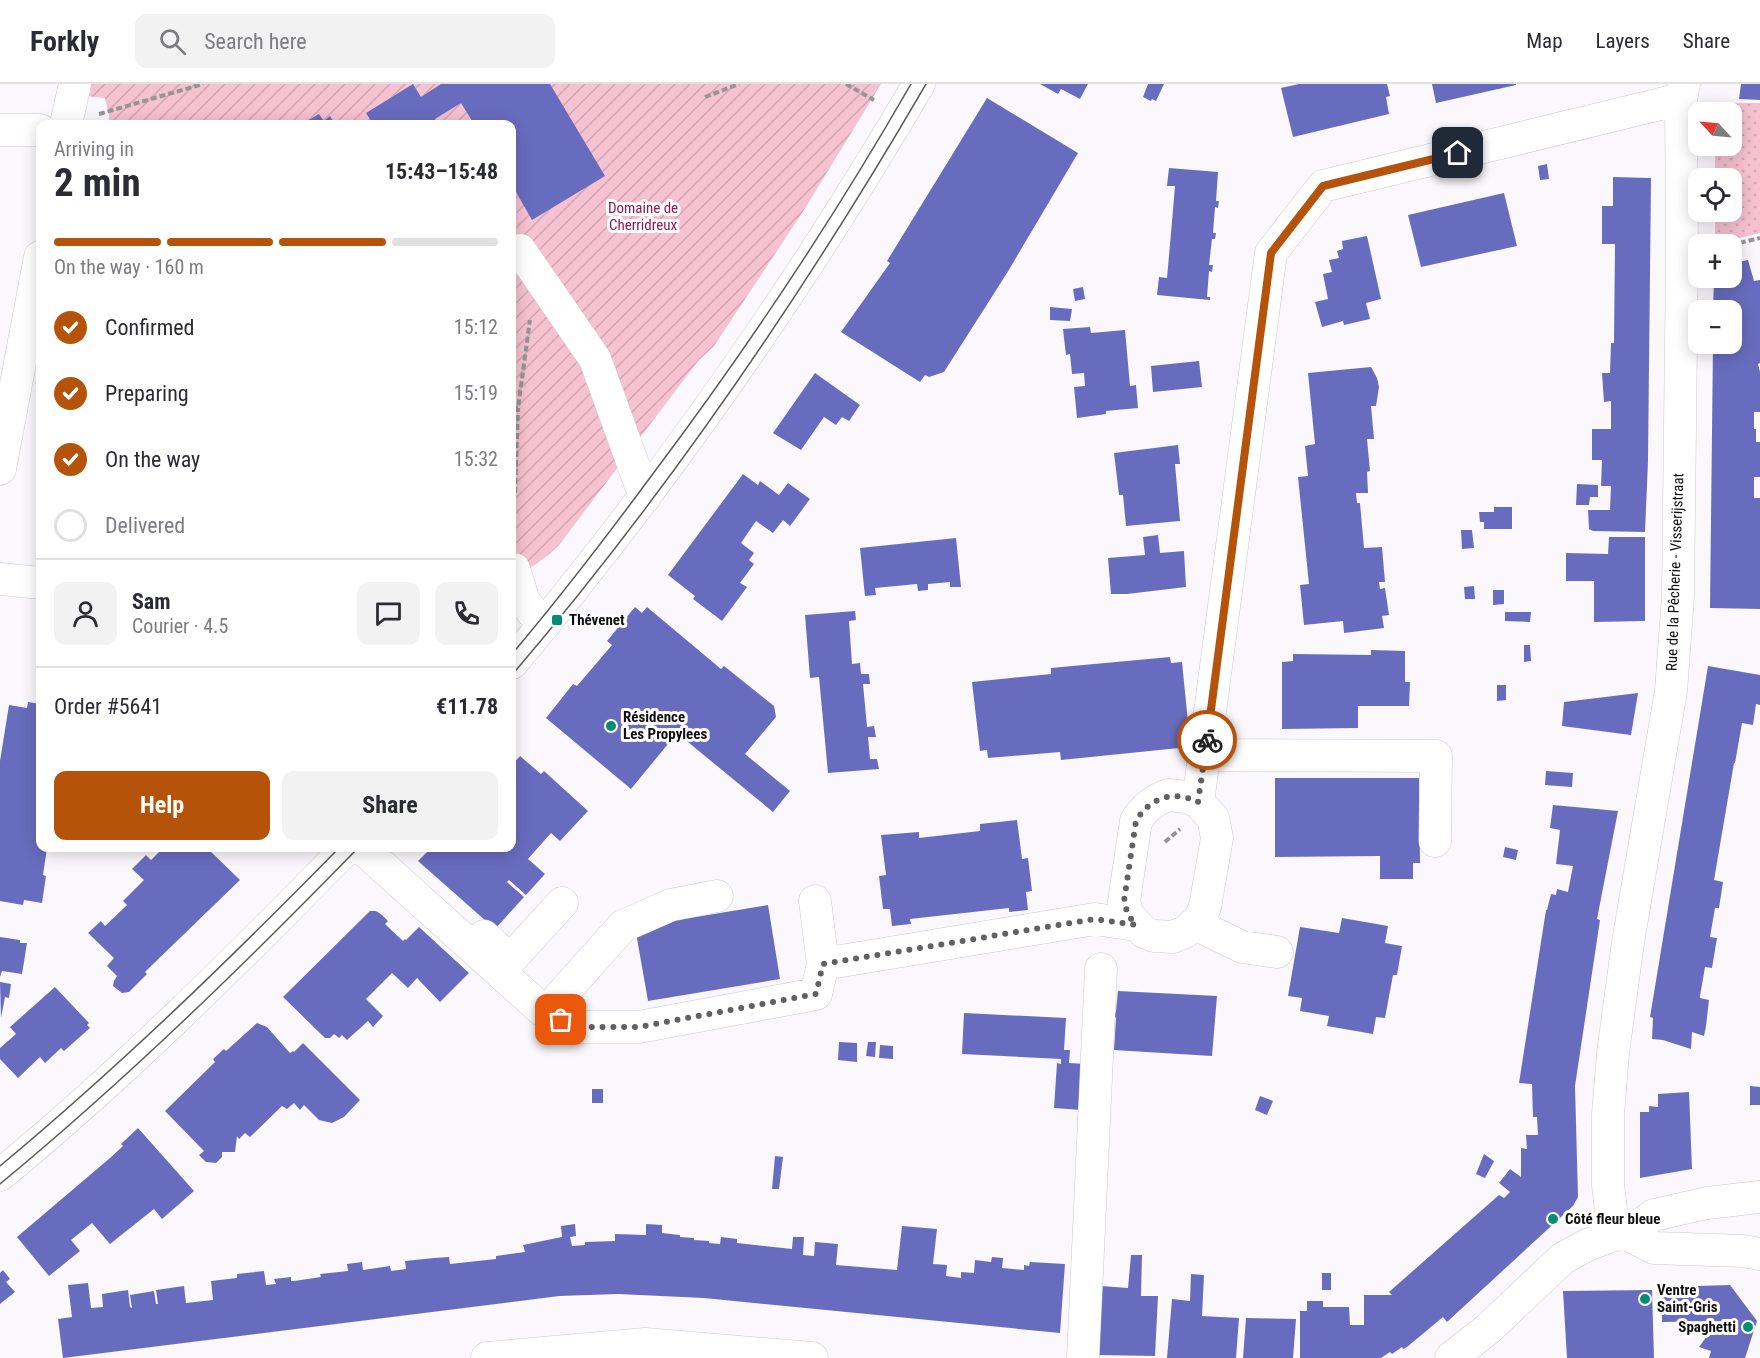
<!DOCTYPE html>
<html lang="en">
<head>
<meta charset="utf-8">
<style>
	:root { --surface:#fff; --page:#f2f2f3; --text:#2b2b33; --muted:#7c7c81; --line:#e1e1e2; --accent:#b45309 }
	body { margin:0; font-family:"Roboto Condensed",sans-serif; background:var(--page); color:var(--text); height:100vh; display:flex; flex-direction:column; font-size:22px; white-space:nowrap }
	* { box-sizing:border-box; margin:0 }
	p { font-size:20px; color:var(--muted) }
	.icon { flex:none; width:33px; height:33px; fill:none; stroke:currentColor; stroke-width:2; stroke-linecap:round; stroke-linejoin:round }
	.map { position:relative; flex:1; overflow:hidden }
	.drawer { position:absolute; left:36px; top:36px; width:480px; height:732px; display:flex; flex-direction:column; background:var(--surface); border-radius:12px; box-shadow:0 3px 15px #0003 }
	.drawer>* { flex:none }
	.needle { width:39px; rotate:296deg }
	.tools { position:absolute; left:1688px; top:18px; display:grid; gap:12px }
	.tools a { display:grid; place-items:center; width:54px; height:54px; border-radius:12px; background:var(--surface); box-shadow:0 3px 15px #0003; font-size:30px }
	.pin { position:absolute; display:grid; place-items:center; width:51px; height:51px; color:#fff; margin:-26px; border-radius:12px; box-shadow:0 3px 9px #0006 }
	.courier { position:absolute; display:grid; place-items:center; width:60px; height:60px; margin:-30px; border:4px solid #b45309; border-radius:50%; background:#fff; color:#222; box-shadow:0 2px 8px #0007 }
	.summary em { font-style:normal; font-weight:700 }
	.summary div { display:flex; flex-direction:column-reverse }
	.summary { display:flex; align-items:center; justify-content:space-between; height:102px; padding:0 18px }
	h1 { font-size:39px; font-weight:700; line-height:45px }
	.bar { display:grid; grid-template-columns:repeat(4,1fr); gap:9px 6px; align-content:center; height:72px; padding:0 18px }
	.bar i { height:8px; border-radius:4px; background:var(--line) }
	.bar .current { background:var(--accent) }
	.bar p { grid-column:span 4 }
	.line { display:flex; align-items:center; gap:15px; padding:0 18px; border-top:2px solid var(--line) }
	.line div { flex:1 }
	.round { display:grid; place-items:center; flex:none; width:63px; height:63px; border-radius:12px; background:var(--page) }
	ol { padding:0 18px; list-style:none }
	li { display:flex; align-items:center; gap:18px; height:66px }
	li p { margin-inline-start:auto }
	li .icon { padding:6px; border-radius:50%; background:var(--accent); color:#fff; stroke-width:4 }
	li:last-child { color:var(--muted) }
	li i { width:33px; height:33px; border:3px solid var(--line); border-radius:50% }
	.primary-button { display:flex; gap:12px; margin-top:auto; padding:12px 18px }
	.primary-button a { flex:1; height:69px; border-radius:12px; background:var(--accent); color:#fff; font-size:24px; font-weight:700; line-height:69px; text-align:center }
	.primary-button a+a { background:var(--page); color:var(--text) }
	header { display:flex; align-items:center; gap:36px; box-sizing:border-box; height:84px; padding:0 30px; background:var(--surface); border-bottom:2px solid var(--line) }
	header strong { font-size:28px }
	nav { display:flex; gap:33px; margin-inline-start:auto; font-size:21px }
	.search { width:420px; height:54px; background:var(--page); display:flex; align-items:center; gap:15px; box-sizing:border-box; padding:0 21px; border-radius:12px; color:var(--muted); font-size:22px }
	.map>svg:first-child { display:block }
	.grass { fill:url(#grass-dots) }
	.garden { fill:url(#garden-furrows) }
	.building { fill:#686cbe }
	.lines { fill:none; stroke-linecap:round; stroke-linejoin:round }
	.minor-casing { stroke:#cbc9ce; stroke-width:33 }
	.path { stroke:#959497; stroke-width:4; stroke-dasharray:6 3; stroke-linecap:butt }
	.minor { stroke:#fff; stroke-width:32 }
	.tram { stroke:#5a595c; stroke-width:1.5 }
	.done { stroke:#616163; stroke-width:6; stroke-dasharray:0 10.8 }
	.route { stroke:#b45309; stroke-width:8 }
	.poi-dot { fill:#048d74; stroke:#fff; stroke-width:2 }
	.labels { text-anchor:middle; stroke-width:6; stroke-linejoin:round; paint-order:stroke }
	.park-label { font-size:15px; fill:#8e1a50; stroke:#fff }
	.street-label { font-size:15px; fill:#0f0f10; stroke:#fff }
	.poi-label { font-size:15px; font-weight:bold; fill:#0f0f10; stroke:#fff; text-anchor:start }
</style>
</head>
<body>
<header>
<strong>Forkly</strong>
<div class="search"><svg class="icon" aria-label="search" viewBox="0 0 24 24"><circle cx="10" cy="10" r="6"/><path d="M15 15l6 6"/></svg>Search here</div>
<nav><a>Map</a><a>Layers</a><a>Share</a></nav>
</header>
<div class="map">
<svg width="1760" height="1274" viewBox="0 0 1760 1274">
	<defs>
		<pattern id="grass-dots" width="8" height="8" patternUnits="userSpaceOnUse" patternTransform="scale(1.5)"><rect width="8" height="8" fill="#f6c1d1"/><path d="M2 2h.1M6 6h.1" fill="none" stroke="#d2a5b2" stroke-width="1.8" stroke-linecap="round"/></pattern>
		<pattern id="garden-furrows" width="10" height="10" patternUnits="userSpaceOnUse" patternTransform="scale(1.5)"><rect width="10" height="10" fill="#f6c1d1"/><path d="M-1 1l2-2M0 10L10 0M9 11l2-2" fill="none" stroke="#d2a5b2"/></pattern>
	</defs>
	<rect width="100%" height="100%" fill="#faf8fd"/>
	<path class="grass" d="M1715,19H1760V149L1715,160V128H1731V94H1715V62H1731V28H1715Z"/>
	<path class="garden" d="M58,0H881L804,126L714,262L698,277L559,461C545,475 529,486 512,494V40H109V31L105,14L57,9Z"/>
	<path class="building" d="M413,0L421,13L441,0H550L605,92L532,136L512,101V40H474L461,19L435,35L438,40H373L366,29Z
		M1040,0H1088L1080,15L1061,5L1058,10Z
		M1148,0H1164L1156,17L1152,15L1151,17L1143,13Z
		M1299,0H1387L1390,12L1386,13L1389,30L1293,53L1281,4Z
		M1432,0H1516V1L1436,19Z
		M1741,0H1760V16L1739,15Z
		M987,14L1078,69L1007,189L944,288L929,293L925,291L920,298L841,248L890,179L887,177Z
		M319,30L324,37L330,32L333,37L343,36V40H302Z
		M1547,80L1549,95L1540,96L1538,82Z
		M1169,84L1218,88L1216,117H1219L1218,124L1215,123L1213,149H1216L1215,155H1212L1209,181H1213L1212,188L1209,187L1207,213H1210V216L1157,211L1159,193L1167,194L1171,149L1175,102H1167Z
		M1613,93L1651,94L1648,377L1645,448L1593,447L1589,445L1588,426H1610L1611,402H1601L1602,376H1592V345H1611V317L1604,318L1602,289H1610L1611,259H1614L1615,160H1602V122H1613Z
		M1504,109L1517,162L1421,183L1408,131Z
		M1367,152L1381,215L1366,219L1370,235L1344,241L1343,237L1322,243L1315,218L1328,215L1323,190L1332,188L1329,176L1339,174L1337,167L1343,165L1342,157Z
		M1748,176L1754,197L1760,196V279L1758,280L1760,288V328H1754V345H1756V358H1760V393H1754V414H1760V525L1710,524L1713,260H1731V226H1713L1714,194H1731V187L1734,186L1732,179Z
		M1083,203L1085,215L1075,217L1073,205Z
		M1050,223L1072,225L1070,237L1050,236Z
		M1090,243L1091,249L1125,246L1130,302L1136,301L1138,324L1106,327V330L1077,334L1074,303L1085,302L1084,289L1072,290L1070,270L1066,271L1063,245Z
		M1199,277L1202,303L1153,308L1151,282Z
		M1371,283L1377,294L1379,303L1376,322H1371L1374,355H1367L1370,387L1367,388L1368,409H1356L1357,419H1360L1364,464L1382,463L1385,498H1379L1380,505L1385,504L1389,531L1382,532L1384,544L1344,549L1343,537L1304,541L1300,501L1309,500L1298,393L1308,392L1305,362L1315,360L1308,289Z
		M815,289L860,321L849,337L842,333L836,341L824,333L801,366L773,349Z
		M1178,361L1180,380H1175L1180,437L1126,442L1123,411H1119L1114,369Z
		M743,390L758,401L760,397L779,411L788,399L810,415L790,442L783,436L773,449L756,437L741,459L754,469L749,476L754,480L740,499L747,503L722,537L693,515L695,512L668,491Z
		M1577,400L1598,401V413H1590L1589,421H1576Z
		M1494,423H1512V445H1484V438H1480L1479,428H1494Z
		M1461,446H1472L1474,464L1462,465Z
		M1158,451L1160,469L1184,467L1186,503L1127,510H1111L1108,474L1145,471L1143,453Z
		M1609,453H1645V537L1594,538V497H1566V469L1608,470Z
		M956,454L961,503H950V498L928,500V506L918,507L917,500L875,504L876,511L865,512L860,464Z
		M1474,502L1475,515H1465L1464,503Z
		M1493,506H1504V520L1493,521Z
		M635,523L642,529L647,523L721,585L724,582L774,622L776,633L745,670L790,707L773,728L677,649L631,705L546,634L573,600L577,602L612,561L607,557Z
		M855,527L856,536L849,537L852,580L860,579L861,590H869L870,600H863L867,643L874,642L876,653H868L870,675H877L879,685L828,689L819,593L810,594L805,531Z
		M1505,528H1531L1530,538L1505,537Z
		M1524,561H1530L1531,577L1524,578Z
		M1371,566L1405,567V598H1410L1409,622H1358V644L1282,645V578L1293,577V570L1371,571Z
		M1170,573L1171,579L1182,578L1189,648L1178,649L1179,664L1061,676L1060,668L988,674L987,666L980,667L972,598L1051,590V584Z
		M1708,582L1760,591V621L1756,620L1753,641L1742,639L1735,679H1734L1714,796L1723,798L1719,824H1715L1710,853L1717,854L1712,884L1705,883L1700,912V914L1709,916L1706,942L1704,952L1692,948L1691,965L1663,956L1652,955L1653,934L1650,933Z
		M1497,601H1506V616L1497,617Z
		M1638,609L1631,651L1562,642L1564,618Z
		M28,618L40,620V764H47L43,791L46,792L42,819L24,816L23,821L0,817V677L9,621L27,624Z
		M520,672L541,690L544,687L588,727L560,757L551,749L528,775L545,790L526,811L509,796L507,798L524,813L495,845L418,777L431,764H512V681Z
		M1546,687L1573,689L1572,703L1545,701Z
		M1275,694H1419L1420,779H1413V795H1380V772L1275,773Z
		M1553,721L1618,727L1597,835L1600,836L1575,1002L1578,1113L1573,1122L1447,1238L1443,1233L1407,1263L1403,1265L1402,1263L1392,1270L1390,1268L1381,1274H1300V1227H1307V1217H1323V1223H1349L1350,1241H1364V1211H1392L1389,1208L1499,1111L1504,1114L1510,1108L1499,1099L1510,1085L1521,1093V1064L1527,1065L1526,1051H1538L1537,1033H1533L1532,1000L1519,999L1546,826H1547L1551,810L1556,811L1557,805L1568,808L1573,782L1556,780L1560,746L1550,744Z
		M1017,736L1022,775L1028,774L1032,807L1026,808L1028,826L1009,828V824L910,835L911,840L892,842L890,825H883L879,792L886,791L881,751L919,748V754L980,747V740Z
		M1505,763L1518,766L1516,776L1503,773Z
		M163,764H207L240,796L149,884L145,888L147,890L129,908L122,909L113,902L114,897L117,892L107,882L114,874L88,849L101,837L105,842L127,821L123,817L144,796L132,785L146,771L151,776Z
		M768,821L780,895L648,917L635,843Z
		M370,827H376L382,831L388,837L385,840L403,857L405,855L406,856L419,843L469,889L440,918L417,894L408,904L392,889L366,915L383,932L373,943L368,937L347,956L342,951L339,954L334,950L330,954H325L283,913Z
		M1342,834L1388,842L1385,859L1402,862L1397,891H1393L1385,934L1376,933L1373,950L1327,942L1329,932L1300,927L1302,914L1288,912L1300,843L1339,849Z
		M0,853L20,856V859H27L22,890L2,887L0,893Z
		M0,898L11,900L9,914L5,913L1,934Z
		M55,903L89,939L87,941L90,944L64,967L61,964L45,979L40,973L18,994L0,975V964L16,950L10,943Z
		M1118,907L1217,912L1212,972L1114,966L1116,934L1114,932L1116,927Z
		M964,929L1066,934L1064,966H1070L1069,979L1086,980L1082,1026L1054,1024L1057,979L1061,980V975L962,970Z
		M257,939L267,943L290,969L293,967L294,968L303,959L360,1016L344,1033L332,1039L319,1036L304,1021L300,1026L294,1019L287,1025L282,1022L250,1053L245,1049L239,1055L237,1052L235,1068H222V1073L216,1079L206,1078L199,1071L204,1067L165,1027L215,978L213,975L224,965L226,967Z
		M839,958L857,959V978L838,976Z
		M868,958H876L875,973L866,972Z
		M880,961L893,962V975L879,974Z
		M1750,1002L1760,1003V1021H1750Z
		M592,1005H603V1019H592Z
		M1689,1008L1692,1085L1640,1094V1028H1649V1022L1658,1023V1010Z
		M1260,1012L1273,1017L1267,1031L1255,1026Z
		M138,1044L194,1107L162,1135L154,1125L110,1160L92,1139L71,1156L80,1167L49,1192L17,1153L110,1074L123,1062L121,1060Z
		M1484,1070L1494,1077L1485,1094L1476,1090Z
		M775,1072L783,1073L779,1105H772Z
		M575,1140L576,1152L570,1153L572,1162L585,1161V1158L615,1157V1150L646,1151V1140L662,1141V1149L680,1151V1153L694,1154V1156L709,1157V1159L720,1160L721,1153L737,1155V1159L792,1165L793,1153H804L803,1171L814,1172L815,1158L838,1160L836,1181L897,1186L902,1142L937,1145L933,1180L947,1181L946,1192L961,1194V1188L974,1189L975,1176L991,1178L992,1173L1003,1174L1002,1184L1024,1186V1181L1029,1182L1030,1178L1065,1180L1060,1249L704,1214L618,1210L559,1212L63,1274L58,1235L72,1233L68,1201L88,1199L91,1224L103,1223L102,1210L128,1206L130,1223L132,1224L130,1211L154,1207L156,1220H158L156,1206L184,1202L186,1219L213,1216L211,1197L237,1194V1190L264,1187L266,1201L276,1200L274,1195L291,1193V1197H294L321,1193L320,1190L348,1187L347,1180L362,1178L363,1186L390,1182L391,1187L406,1185L405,1177L434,1174L449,1173L450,1180L496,1175V1172L525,1168L523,1161L562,1153L561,1142Z
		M1131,1171H1142L1141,1212H1158L1155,1272L1097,1271L1101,1202L1128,1204Z
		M3,1186L10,1195L6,1198L15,1208L0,1220V1189Z
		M1322,1189H1331V1206H1322Z
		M1191,1190L1204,1191L1202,1232L1239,1234L1236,1274H1167L1172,1215L1190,1217Z
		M1730,1201L1757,1237L1745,1274H1709L1711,1267L1699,1263L1718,1237L1662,1238V1203Z
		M1652,1206L1654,1274H1567L1563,1207Z
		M1246,1234L1296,1235L1293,1274H1243Z"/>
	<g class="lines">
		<g class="minor-casing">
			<path id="minor" d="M66,40L75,0
				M0,46H40
				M520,166L595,275L645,413
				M0,385L40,173
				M514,485L524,517L543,542
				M0,495L40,499
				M512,579C664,398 799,204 919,0
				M1205,671L1436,672L1435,757
				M1168,711L1187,713L1198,718L1213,734L1217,754L1205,823L1199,836L1185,848L1173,853L1154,852L1144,848L1128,831L1124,817L1136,737C1144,724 1154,716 1168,711Z
				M1198,718L1271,169L1323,102L1681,15
				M362,764L542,926L575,943H639L816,910L823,880L1095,835L1136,841
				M815,817L823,880
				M1195,840L1242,863L1277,868
				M484,852L510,876L562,819
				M546,928L623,842L671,821L717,812
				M0,1091C123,990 236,877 347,764
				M1627,1150L1654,1131L1707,1119L1760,1113
				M1614,1151L1608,1101V1030L1613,969L1628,858L1671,607L1678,512L1682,173L1681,15L1684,0
				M487,1274L645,1260L812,1274
				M1083,1274L1101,885
				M1451,1274L1489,1244L1562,1175L1587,1161L1614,1151L1627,1150L1654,1164L1743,1167L1760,1170"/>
		</g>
		<path class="path" d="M846,0L874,16
			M705,13L739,0
			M99,30L203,0
			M1731,161L1760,154
			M512,325L518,324L530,236
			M515,409L518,324
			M1165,758L1180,745"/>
		<use href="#minor" class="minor"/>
		<path class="tram" d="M512,570C561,512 607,452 652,391C746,266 833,136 911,0
			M512,591C668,408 805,208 926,0
			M0,1082C120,982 230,875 339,764
			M0,1100C127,995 244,881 358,764"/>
	</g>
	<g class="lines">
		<path class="done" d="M561,936L575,943H639L816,910L823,880L1095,835L1136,841L1128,831L1124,817L1136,737C1150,713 1174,706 1198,718L1207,656"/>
		<path class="route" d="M1207,656L1271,169L1323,102L1458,69"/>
	</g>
	<g class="poi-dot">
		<rect x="551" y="530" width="12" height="12" rx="3"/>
		<circle cx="611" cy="642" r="6"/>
		<circle cx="1553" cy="1135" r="6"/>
		<circle cx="1645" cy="1215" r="6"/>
		<circle cx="1748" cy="1243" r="6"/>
	</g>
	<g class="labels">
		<g class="park-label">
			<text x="643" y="129">Domaine de<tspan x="643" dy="17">Cherridreux</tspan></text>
		</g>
		<g class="street-label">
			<text transform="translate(1675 488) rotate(-88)" y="5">Rue de la Pêcherie - Visserijstraat</text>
		</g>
		<g class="poi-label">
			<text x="569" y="541">Thévenet</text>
			<text x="623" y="638">Résidence<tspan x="623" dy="17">Les Propylees</tspan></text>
			<text x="1565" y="1140">Côté fleur bleue</text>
			<text x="1657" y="1211">Ventre<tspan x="1657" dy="17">Saint-Gris</tspan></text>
			<text x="1736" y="1248" text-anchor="end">Spaghetti</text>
		</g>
	</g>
</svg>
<div class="tools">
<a><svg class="needle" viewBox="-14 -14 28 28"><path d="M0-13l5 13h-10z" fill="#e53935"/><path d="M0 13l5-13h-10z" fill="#7c7c81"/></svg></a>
<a><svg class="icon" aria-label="locate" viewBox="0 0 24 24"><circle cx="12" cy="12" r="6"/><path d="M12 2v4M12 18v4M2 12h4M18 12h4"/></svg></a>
<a>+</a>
<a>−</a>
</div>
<div class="pin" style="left:561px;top:936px;background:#ea580c"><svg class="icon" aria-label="bag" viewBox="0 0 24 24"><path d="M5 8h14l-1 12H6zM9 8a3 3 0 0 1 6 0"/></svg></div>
<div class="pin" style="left:1458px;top:69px;background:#1f2937"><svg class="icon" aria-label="home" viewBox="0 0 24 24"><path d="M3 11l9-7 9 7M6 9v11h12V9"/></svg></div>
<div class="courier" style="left:1207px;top:656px"><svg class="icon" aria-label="bike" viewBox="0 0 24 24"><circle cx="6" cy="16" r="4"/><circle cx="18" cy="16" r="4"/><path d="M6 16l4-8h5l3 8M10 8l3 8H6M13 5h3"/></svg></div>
<section class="drawer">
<div class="summary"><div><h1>2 min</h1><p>Arriving in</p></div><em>15:43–15:48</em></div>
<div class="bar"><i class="current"></i><i class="current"></i><i class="current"></i><i></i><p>On the way · 160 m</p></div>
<ol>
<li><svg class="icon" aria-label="check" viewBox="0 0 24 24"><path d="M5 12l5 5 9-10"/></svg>Confirmed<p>15:12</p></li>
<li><svg class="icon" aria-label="check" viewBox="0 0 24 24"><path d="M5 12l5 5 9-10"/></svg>Preparing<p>15:19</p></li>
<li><svg class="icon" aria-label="check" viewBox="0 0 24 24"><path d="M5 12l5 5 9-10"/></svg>On the way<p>15:32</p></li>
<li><i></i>Delivered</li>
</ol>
<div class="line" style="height:108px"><a class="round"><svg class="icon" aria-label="person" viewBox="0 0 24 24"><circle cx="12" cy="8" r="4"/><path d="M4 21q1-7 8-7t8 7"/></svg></a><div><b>Sam</b><p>Courier · 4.5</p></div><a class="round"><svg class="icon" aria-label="chat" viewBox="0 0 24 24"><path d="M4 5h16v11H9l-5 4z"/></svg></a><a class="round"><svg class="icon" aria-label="phone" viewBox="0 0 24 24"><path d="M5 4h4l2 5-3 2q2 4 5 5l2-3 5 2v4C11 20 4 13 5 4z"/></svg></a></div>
<div class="line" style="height:78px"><div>Order #5641</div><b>€11.78</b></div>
<div class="primary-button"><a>Help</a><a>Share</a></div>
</section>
</div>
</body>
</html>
